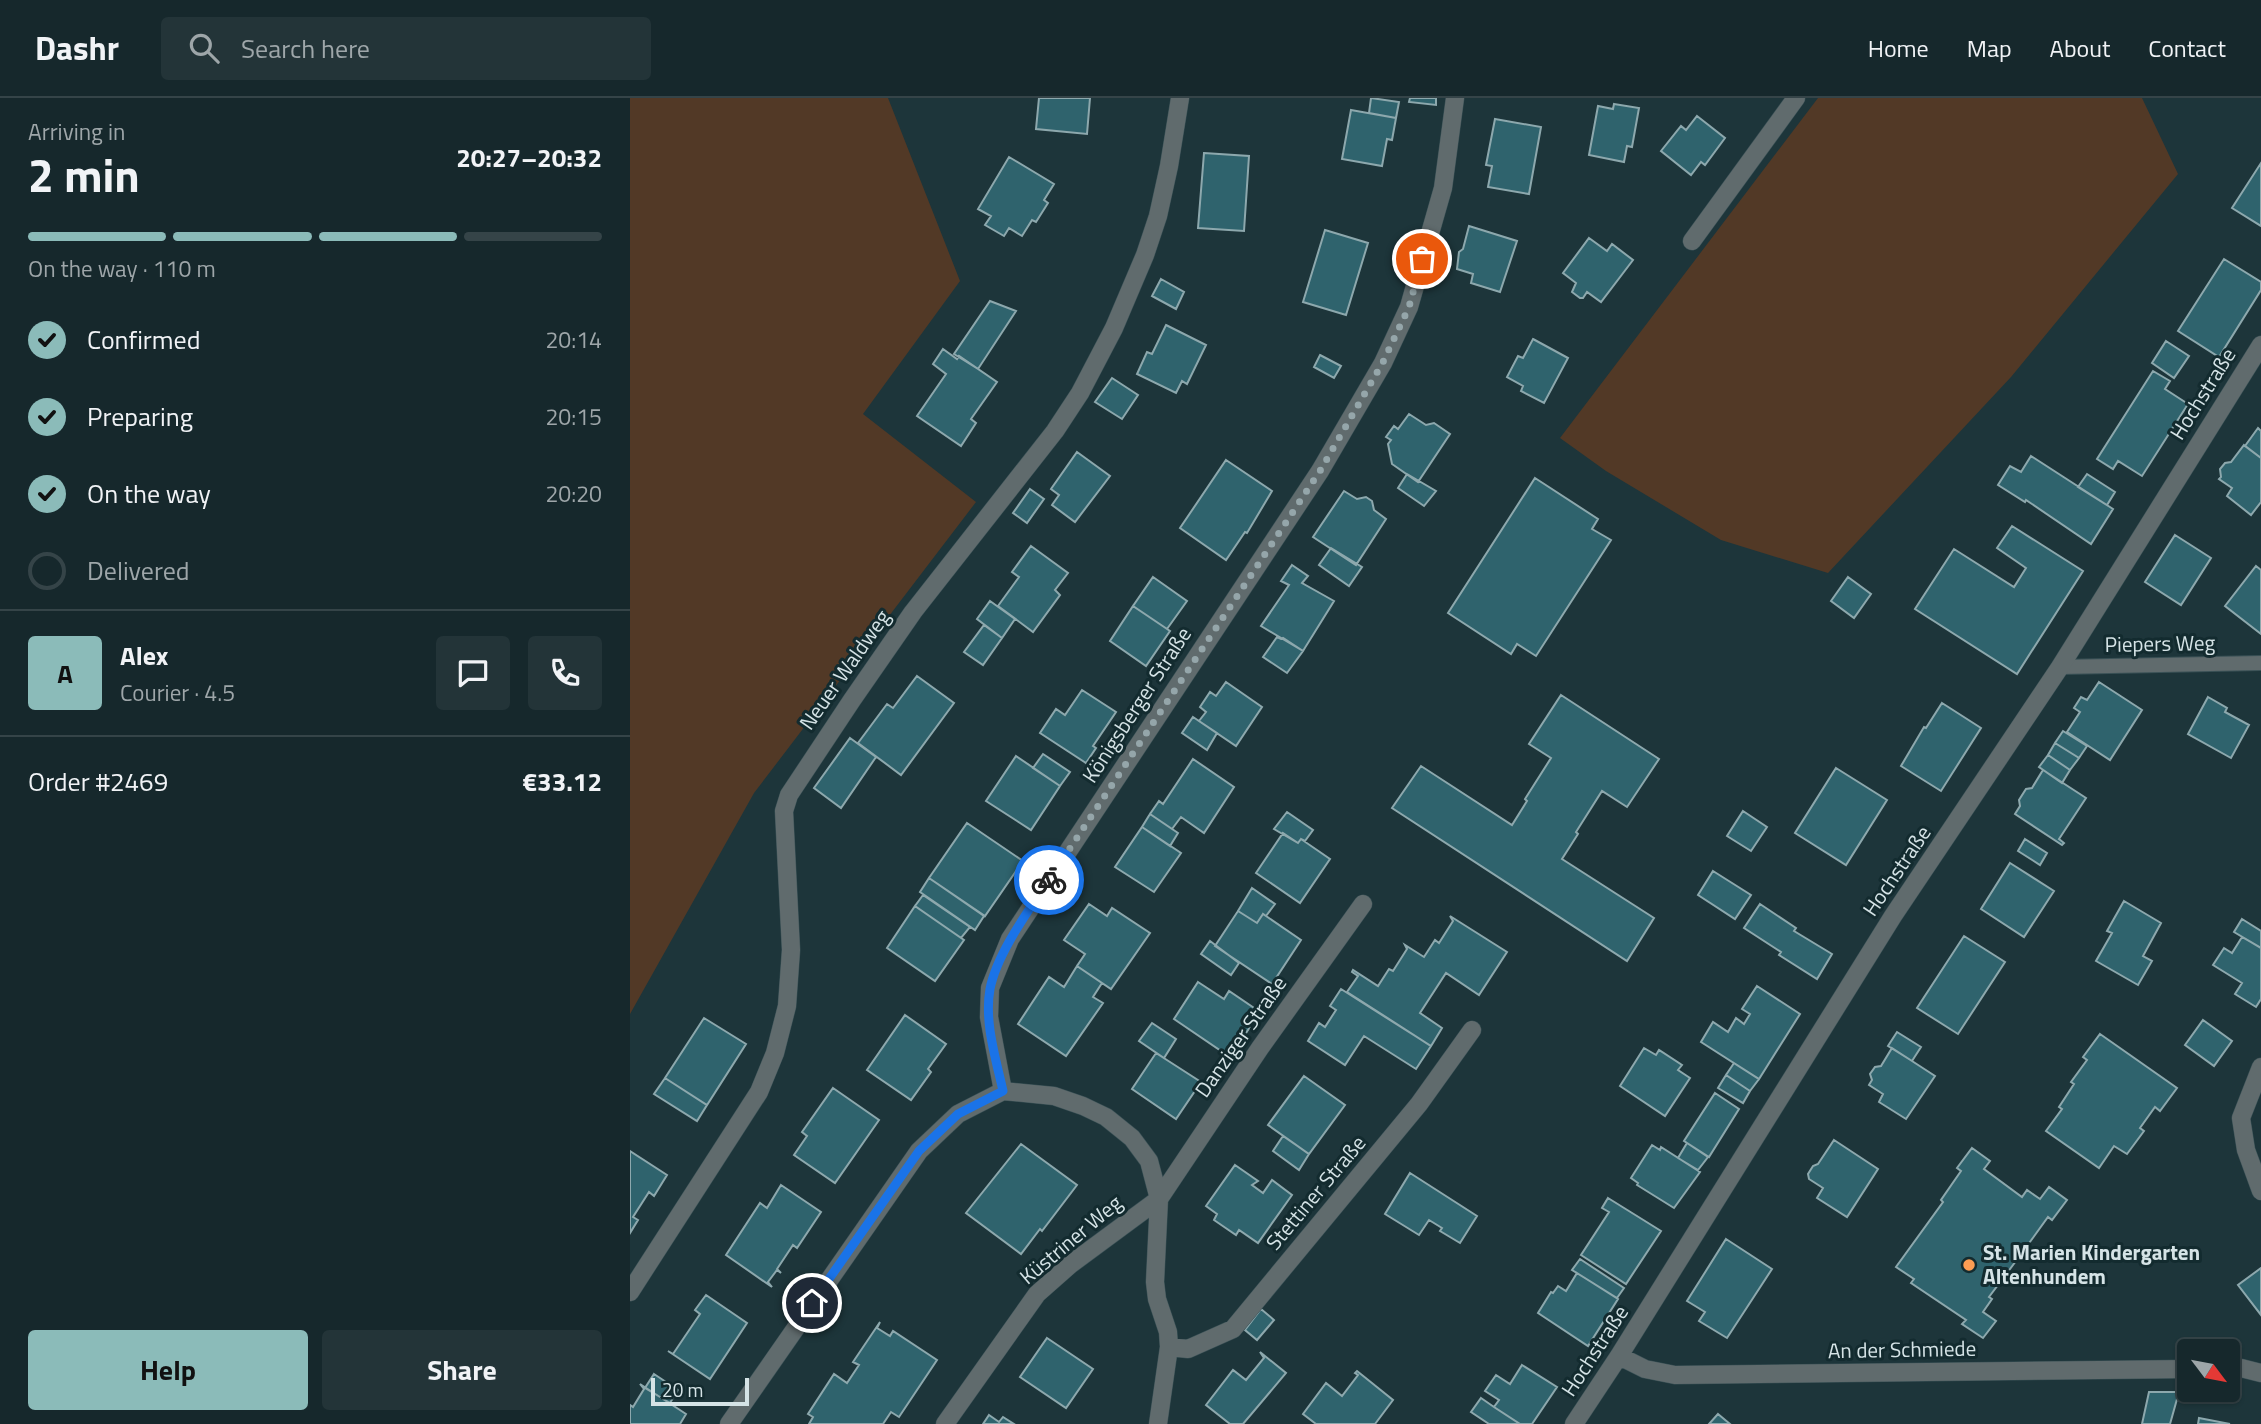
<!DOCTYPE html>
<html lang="en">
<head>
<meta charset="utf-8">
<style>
	:root { --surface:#16282c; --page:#233438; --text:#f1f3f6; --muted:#9ea6a9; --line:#354448; --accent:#8bbbb9 }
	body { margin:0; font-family:"Titillium Web",sans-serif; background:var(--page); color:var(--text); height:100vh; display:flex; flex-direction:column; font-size:26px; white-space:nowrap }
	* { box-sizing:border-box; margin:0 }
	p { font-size:23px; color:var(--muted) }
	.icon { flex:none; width:38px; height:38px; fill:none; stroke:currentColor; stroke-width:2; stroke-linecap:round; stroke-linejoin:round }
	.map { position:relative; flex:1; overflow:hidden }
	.panel { display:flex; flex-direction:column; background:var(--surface); width:630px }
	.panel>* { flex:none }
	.needle { width:46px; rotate:122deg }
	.tools { position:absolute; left:1547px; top:1241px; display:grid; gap:14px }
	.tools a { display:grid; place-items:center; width:63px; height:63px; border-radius:7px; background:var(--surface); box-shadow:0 2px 5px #0004,0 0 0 2px var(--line); font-size:35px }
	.scale { position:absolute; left:21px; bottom:18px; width:98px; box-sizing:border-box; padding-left:7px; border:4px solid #d5e3e6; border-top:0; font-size:19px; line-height:24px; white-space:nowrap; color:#d5e3e6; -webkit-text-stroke:5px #132b2f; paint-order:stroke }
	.pin { position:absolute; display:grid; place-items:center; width:60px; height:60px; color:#fff; margin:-30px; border:4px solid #fff; border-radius:50%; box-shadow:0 2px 7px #0007 }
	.courier { position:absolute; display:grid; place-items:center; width:70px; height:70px; margin:-35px; border:5px solid #1a73e8; border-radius:50%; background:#fff; color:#222; box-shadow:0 2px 9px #0007 }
	.headline em { font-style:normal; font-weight:700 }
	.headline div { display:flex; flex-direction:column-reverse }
	.headline { display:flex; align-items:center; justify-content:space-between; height:119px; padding:0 28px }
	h1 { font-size:46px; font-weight:700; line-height:52px }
	.bar { display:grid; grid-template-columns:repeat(4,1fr); gap:10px 7px; align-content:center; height:84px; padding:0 28px }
	.bar i { height:9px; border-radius:5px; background:var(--line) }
	.bar .selected { background:var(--accent) }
	.bar p { grid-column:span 4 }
	.line { display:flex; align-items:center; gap:18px; padding:0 28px; border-top:2px solid var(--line) }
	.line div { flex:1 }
	.round { display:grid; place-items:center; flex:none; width:74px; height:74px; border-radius:7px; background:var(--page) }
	ol { padding:0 28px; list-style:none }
	li { display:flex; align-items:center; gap:21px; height:77px }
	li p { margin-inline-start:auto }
	li .icon { padding:7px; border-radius:50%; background:var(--accent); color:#111; stroke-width:4 }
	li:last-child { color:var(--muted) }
	li i { width:38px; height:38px; border:4px solid var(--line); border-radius:50% }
	.cta { display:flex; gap:14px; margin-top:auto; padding:14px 28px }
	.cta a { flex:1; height:80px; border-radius:7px; background:var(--accent); color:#111; font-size:28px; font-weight:700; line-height:80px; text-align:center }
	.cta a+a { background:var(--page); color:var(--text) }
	header { display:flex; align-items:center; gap:42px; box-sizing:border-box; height:98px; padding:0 35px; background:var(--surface); border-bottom:2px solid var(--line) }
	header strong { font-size:33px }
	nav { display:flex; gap:38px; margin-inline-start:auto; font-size:24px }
	.search { width:490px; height:63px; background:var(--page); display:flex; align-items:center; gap:18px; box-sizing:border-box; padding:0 24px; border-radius:7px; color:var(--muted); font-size:26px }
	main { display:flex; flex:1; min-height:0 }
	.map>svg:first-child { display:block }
	.green { fill:#523926 }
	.building { fill:#2f636d; stroke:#8da8ad; stroke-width:2 }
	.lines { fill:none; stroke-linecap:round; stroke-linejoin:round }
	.lane-casing { stroke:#3a5156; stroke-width:16 }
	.street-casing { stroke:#3a5156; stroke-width:19 }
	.lane { stroke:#606b6d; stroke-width:14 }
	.street { stroke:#606b6d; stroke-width:18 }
	.done { stroke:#95a6aa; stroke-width:7; stroke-dasharray:0 12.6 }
	.route { stroke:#1a73e8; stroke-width:9 }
	.poi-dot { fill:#fc9d53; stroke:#132b2f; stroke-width:2.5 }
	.labels { text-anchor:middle; stroke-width:6; stroke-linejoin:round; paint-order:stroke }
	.street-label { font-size:21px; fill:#d5e3e6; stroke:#132b2f }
	.poi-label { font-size:21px; font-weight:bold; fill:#d5e3e6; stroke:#132b2f; text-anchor:start }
</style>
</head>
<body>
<header>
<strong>Dashr</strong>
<div class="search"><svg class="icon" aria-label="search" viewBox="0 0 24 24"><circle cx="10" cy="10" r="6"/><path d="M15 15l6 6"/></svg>Search here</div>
<nav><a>Home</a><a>Map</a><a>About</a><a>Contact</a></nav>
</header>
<main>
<section class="panel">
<div class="headline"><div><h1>2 min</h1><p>Arriving in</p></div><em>20:27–20:32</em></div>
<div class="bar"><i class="selected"></i><i class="selected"></i><i class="selected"></i><i></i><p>On the way · 110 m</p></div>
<ol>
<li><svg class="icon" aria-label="check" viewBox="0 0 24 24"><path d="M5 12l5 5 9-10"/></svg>Confirmed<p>20:14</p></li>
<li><svg class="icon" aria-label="check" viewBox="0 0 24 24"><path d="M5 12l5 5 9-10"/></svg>Preparing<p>20:15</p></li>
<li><svg class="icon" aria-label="check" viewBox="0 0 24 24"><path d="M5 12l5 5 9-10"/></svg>On the way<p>20:20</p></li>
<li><i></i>Delivered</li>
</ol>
<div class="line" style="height:126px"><b class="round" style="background:var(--accent);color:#111">A</b><div><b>Alex</b><p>Courier · 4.5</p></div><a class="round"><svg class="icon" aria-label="chat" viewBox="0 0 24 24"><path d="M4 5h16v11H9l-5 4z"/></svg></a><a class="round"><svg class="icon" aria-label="phone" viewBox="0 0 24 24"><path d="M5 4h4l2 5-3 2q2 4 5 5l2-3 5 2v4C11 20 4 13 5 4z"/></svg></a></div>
<div class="line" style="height:91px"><div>Order #2469</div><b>€33.12</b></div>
<div class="cta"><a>Help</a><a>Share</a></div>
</section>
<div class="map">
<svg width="1631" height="1326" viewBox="0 0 1631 1326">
	<rect width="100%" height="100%" fill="#1d353a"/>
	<path class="green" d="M0,0H258L330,183L233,316L346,404L124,695L0,916Z
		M1188,0H1512L1548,76L1381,279L1198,475L1091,442L976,373L930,340Z"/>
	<path class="building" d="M409,0H460L457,36L406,31Z
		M741,0L769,4L766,20L739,15Z
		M780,0H806V7L779,4Z
		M984,6L1009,10L1002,49L997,48L994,64L959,57L968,8L983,11Z
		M721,12L766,20L762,42L757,41L752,68L712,61Z
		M1067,18L1095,40L1075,67L1071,64L1061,77L1031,53L1051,28L1056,32Z
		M865,21L911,29L899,96L858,89L862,68L856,67Z
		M574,55L619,58L614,133L568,130Z
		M379,59L424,86L414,102L418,105L406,124L402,122L392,138L379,130L374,138L355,127L361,118L348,111Z
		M1631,65V128L1602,110Z
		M839,128L887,143L870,194L841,185L843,176L827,171L829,154L833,151Z
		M695,132L738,145L716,217L673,204Z
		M959,140L977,153L982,146L1003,162L971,204L957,194L953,200H950L942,194L946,185L933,175Z
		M1594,161L1631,184V192L1589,259L1548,233Z
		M531,181L554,194L546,211L522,198Z
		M360,203L386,213L348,271L324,256Z
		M536,227L576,247L557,286L552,283L546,295L507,276L517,254L522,256Z
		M903,241L938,260L914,305L891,293L893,288L877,279L888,258L893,260Z
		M1536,243L1559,258L1544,280L1522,265Z
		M313,251L327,261L329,258L367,284L341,321L346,325L331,348L287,318L316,276L303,266Z
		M690,257L711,268L704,280L684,269Z
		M1523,273L1540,283L1535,291L1558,306L1512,378L1488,363L1483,371L1467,361Z
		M482,280L508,297L492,321L465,304Z
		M779,316L796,327L804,325L820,336L788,384L762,366L758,346L761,342L756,339L764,328L768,331Z
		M1628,330L1631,333V360L1615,348Z
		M1614,347L1631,360V404L1621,417L1597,398L1602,390L1589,381L1591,379L1590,371L1595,365L1601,364Z
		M447,354L480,378L445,424L422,407L429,397L421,391Z
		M1401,358L1483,411L1461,446L1396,402L1395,404L1368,387L1380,368L1391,374Z
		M596,362L642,393L617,435L615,434L596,462L550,430Z
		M777,376L806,393L794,408L768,390Z
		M1457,376L1485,394L1477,407L1448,389Z
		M905,380L968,421L962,431L981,442L906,558L887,546L881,556L818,515Z
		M400,391L414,401L397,425L383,415Z
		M714,393L727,401L736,399L742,403L744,412L756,421L726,467L683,439Z
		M1382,428L1453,473L1387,576L1285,511L1324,451L1384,489L1396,470L1367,450Z
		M1545,437L1581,460L1551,507L1515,484Z
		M401,448L438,475L425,492L430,497L403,534L368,508L389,479L382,474Z
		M701,450L732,469L719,488L689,467Z
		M662,467L678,478L672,485L704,503L673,553L631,528L659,487L651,483Z
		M1626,468L1631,472V536L1595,508Z
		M523,479L557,503L537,531L503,508Z
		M1218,479L1241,496L1224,520L1201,503Z
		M360,503L385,521L372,540L347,521Z
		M503,508L540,533L516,568L480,543Z
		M354,527L372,540L353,567L334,554Z
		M647,539L651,541L653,540L673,553L657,575L633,559Z
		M287,578L324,605L271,677L228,645L257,606L263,610Z
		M596,584L632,609L606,648L569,623L576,614L570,609L580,594L586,598Z
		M1469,584L1512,612L1480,662L1437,634L1450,614L1444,610L1451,599L1457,602Z
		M452,592L486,614L463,648L466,650L456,665L410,635L426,611L435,617Z
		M931,597L1029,661L997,709L972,693L946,734L948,736L932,761L1024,820L997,863L762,710L791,668L882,727L897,703L895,701L921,660L899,646Z
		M1578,599L1597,610L1595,614L1619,627L1601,660L1558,636Z
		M1312,605L1351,630L1311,693L1271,668L1294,629L1296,630Z
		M563,619L587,635L577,652L552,635Z
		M1433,633L1457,648L1449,660L1425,645Z
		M220,640L246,659L211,710L184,690Z
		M1425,645L1449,660L1440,672L1418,657Z
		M413,656L440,674L430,688L403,670Z
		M1418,657L1440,672L1432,685L1409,669Z
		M386,658L430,688L401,732L356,703Z
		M563,661L604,689L574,735L551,719L542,731L520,716L529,703L533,706Z
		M1206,670L1257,702L1216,767L1165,735Z
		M1413,672L1456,700L1429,741L1434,745L1432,747L1385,716L1390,708L1389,702L1396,691L1402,690Z
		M1113,713L1137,729L1121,753L1097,738Z
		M657,714L683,732L675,743L671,741L668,745L644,731Z
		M520,716L548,735L540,748L512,729Z
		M337,725L393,763L355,818L299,780Z
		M512,729L551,755L524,794L485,769Z
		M653,735L668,745L671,741L700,761L670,805L626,775Z
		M1395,741L1417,755L1410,767L1388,753Z
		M1380,765L1424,793L1394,839L1351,811Z
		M1083,773L1121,797L1105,821L1068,797Z
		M299,780L354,818L345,832L290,794Z
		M622,790L645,806L636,818L633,816L627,825L608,813Z
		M293,797L340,829L331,840L285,808Z
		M1494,803L1531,825L1513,858L1522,863L1508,887L1466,863L1482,835L1477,833Z
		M459,806L477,818L482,810L520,835L481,891L447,868L455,856L434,842Z
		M1130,806L1166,830L1164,833L1202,856L1187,881L1149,857L1151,854L1114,830Z
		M285,808L334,842L305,883L257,850Z
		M608,813L627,825L633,816L671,842L642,886L585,848Z
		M820,818L877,854L849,897L816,875L790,915L812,930L801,948L717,894L728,878L722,874L723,872L748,888L759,871L763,873L777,851L775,847L794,859L805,842L809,845L823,823Z
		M1612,821L1631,833V850L1604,834Z
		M1334,838L1375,864L1328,936L1287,910Z
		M1612,839L1631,850V901L1626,909L1605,896L1612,885L1583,867L1594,850L1602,855Z
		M580,843L609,865L601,877L571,856Z
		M447,868L472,885L463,899L473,905L436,958L388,926L419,879L434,889Z
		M568,884L594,901L599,893L630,914L600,959L544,921Z
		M1127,888L1170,916L1129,981L1071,944L1083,924L1098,934L1106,920L1114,926L1120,916L1112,911Z
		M711,891L801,948L786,971L734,938L715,967L678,943L689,925L695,929L706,912L700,908Z
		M275,917L316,946L298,971L301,974L281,1002L237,972Z
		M74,920L116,946L77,1007L35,980Z
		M1573,922L1602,943L1584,968L1555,947Z
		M522,925L546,941L534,960L509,943Z
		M1267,934L1291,949L1282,963L1258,948Z
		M1470,936L1547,990L1530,1013L1525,1009L1510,1030L1514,1033L1497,1056L1484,1048L1469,1070L1416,1033L1432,1011L1429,1009L1444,986L1441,984L1457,962L1453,959Z
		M1014,950L1026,957L1029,952L1052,967L1048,972L1060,980L1035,1018L990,988Z
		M1262,950L1305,978L1276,1021L1249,1004L1253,996L1239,987L1242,982L1240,976L1245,969L1251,968Z
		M526,955L571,984L546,1021L502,991Z
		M1104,965L1129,981L1120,993L1096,977Z
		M1096,977L1120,993L1113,1005L1088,990Z
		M674,978L715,1007L679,1056L638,1027Z
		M35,980L77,1007L67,1023L24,996Z
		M203,990L249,1022L205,1085L164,1057L177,1038L172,1034Z
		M1085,995L1109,1011L1079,1059L1054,1043Z
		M653,1038L679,1056L669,1072L643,1053Z
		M1204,1042L1248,1071L1217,1119L1187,1100L1193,1090L1179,1081L1178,1076L1183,1068L1188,1066Z
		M1057,1045L1078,1059L1068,1072L1048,1060Z
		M391,1046L447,1087L412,1133L410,1131L391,1156L336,1115Z
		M1022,1047L1030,1052L1031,1049L1070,1074L1044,1110L1007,1087L1008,1085L1001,1080Z
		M1342,1050L1360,1063L1354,1071L1392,1099L1397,1092L1410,1101L1419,1089L1437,1102L1422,1122L1418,1119L1397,1148L1403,1152L1395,1163L1389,1159L1359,1199L1362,1201L1353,1214L1366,1223L1353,1240L1332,1226L1336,1222L1281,1185L1284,1181L1266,1169L1313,1104L1311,1102L1331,1073L1327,1070Z
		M0,1053L37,1077L24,1098L19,1094L3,1119L8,1122L0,1135Z
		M605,1067L628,1083L622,1087L633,1095L642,1082L662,1097L628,1145L609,1132L606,1137L584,1122L587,1116L576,1108Z
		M780,1075L847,1118L830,1145L810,1133L812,1130L799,1122L789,1137L755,1116Z
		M151,1087L191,1114L167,1150L163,1147L147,1171L151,1175L147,1172L138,1184L142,1189L96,1157L130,1105L137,1110Z
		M978,1100L1031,1133L996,1186L951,1157L979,1114L972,1110Z
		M1096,1141L1142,1171L1097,1240L1069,1223L1075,1214L1057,1203Z
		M950,1161L994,1190L987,1200L942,1172Z
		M1631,1170V1217L1608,1187Z
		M947,1175L988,1201L958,1248L908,1215L921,1194L923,1195L928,1188L936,1193Z
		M76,1197L117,1225L80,1281L38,1253L43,1256L70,1216L65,1212Z
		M631,1211L644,1222L627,1242L615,1232Z
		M250,1224L247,1230L260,1238L263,1233L307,1262L269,1319L261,1314L253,1326H179L183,1319L178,1316L204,1276L217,1285L229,1267L223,1264Z
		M417,1240L463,1271L436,1310L390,1279Z
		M630,1254L656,1275L613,1326H600L576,1307L603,1272L616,1282L634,1260Z
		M892,1267L927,1289L902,1326H890L864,1309L869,1302L855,1293L866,1277L880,1286Z
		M727,1273L763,1302L745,1326H686L673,1316L696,1285L712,1298L728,1277L725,1275Z
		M24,1276L48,1292L40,1305L15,1290Z
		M10,1286L56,1316L50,1326H0V1307L3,1309L14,1291Z
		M1519,1294H1549L1540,1326H1512Z
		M851,1300L864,1309L890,1326H859L841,1314Z
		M1088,1316L1100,1326H1079Z
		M359,1317L369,1324L373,1319L384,1326H353Z
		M1569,1320L1600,1326H1568Z"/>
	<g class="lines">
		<g class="lane-casing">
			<path id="lane" d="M1430,569L1631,565"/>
		</g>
		<g class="street-casing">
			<path id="street" d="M1062,143L1166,0
				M1631,969L1611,1020L1616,1052L1631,1093
				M373,993L359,919L360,890L380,841L690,373L753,265L779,209L813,90L825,0
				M0,1194L129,994L145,955L157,908L161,852L154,713L159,697L222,602L283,514L425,333L450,295L484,230L515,157L528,118L539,68L550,0
				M539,1249L558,1251L603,1231L789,1006L842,932
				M989,1258L1015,1271L1045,1277L1559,1271
				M1598,1271L1611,1270L1631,1275
				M99,1326L289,1053L328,1016L373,993L424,998L453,1008L476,1019L502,1040L519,1063L529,1101L525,1184L527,1201L538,1234L539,1249L528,1326
				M315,1326L407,1196L441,1166L529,1101L630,950L733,806
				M944,1326L989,1258L1263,818L1430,569L1631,247"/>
		</g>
		<use href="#lane" class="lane"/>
		<use href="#street" class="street"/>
	</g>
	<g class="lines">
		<path class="done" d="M419,782L690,373L753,264L779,209L792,161"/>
		<path class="route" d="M182,1205L289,1053L328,1016L373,993C366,961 354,924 360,891C367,855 399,812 419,782"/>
	</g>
	<circle class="poi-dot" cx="1339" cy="1167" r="7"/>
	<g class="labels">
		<g class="street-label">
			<text transform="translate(1573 296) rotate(-58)" y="7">Hochstraße</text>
			<text transform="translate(1530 546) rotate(-1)" y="7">Piepers Weg</text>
			<text transform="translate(215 572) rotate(-55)" y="7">Neuer Waldweg</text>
			<text transform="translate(507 607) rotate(-57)" y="7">Königsberger Straße</text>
			<text transform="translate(1267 773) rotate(-56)" y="7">Hochstraße</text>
			<text transform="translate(611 939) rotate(-55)" y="7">Danziger Straße</text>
			<text transform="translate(686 1095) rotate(-50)" y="7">Stettiner Straße</text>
			<text transform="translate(441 1142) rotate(-40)" y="7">Küstriner Weg</text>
			<text transform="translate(1272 1252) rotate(-1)" y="7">An der Schmiede</text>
			<text transform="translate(965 1253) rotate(-57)" y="7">Hochstraße</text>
		</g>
		<g class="poi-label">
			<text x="1353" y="1162">St. Marien Kindergarten<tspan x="1353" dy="24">Altenhundem</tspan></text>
		</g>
	</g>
</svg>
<div class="tools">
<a><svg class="needle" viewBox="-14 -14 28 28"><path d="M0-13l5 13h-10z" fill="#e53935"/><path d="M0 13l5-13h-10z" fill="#9ea6a9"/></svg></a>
</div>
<div class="scale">20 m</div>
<div class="pin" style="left:792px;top:161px;background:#ea580c"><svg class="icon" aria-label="bag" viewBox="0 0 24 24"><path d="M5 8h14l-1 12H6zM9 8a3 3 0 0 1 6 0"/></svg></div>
<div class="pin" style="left:182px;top:1205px;background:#1f2937"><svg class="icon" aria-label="home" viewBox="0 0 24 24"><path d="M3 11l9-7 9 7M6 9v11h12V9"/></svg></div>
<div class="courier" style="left:419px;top:782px"><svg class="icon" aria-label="bike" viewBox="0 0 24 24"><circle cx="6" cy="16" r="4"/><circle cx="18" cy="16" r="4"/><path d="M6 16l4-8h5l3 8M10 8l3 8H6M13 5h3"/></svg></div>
</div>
</main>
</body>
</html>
